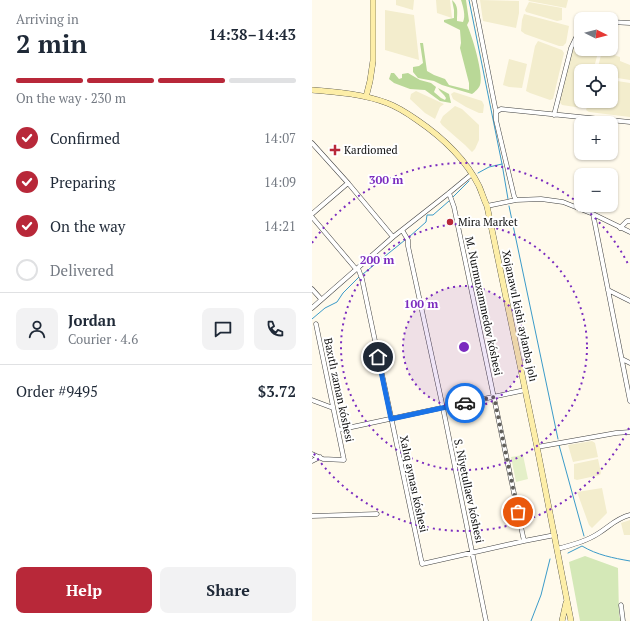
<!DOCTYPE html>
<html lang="en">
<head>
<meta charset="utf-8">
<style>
	:root { --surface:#fff; --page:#f2f2f3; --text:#1f2937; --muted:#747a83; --line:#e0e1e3; --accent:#b82839 }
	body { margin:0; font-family:"PT Serif",serif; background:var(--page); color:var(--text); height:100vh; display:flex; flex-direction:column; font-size:15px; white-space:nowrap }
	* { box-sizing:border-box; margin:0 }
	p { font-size:13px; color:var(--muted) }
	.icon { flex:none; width:22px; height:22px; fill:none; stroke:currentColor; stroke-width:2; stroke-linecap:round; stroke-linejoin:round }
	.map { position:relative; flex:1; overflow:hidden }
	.drawer { display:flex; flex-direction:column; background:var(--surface); width:312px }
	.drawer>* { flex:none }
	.needle { width:26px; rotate:96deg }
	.controls { position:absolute; left:262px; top:12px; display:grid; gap:8px }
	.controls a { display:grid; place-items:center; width:44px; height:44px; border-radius:8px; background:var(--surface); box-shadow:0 1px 3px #0004; font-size:20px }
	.pin { position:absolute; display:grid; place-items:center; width:34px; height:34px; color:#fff; margin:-17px; border:2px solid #fff; border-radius:50%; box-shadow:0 1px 4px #0007 }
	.courier { position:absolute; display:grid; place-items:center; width:40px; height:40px; margin:-20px; border:3px solid #1a73e8; border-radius:50%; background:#fff; color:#222; box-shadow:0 1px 5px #0007 }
	.headline em { font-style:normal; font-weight:700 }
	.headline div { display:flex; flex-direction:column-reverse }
	.headline { display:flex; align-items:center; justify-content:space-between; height:68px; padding:0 16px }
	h1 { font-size:26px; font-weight:700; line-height:30px }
	.bar { display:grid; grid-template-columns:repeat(4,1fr); gap:6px 4px; align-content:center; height:48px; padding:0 16px }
	.bar i { height:5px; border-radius:3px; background:var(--line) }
	.bar .selected { background:var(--accent) }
	.bar p { grid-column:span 4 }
	.line { display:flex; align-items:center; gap:10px; padding:0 16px; border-top:1px solid var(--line) }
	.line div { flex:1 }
	.round { display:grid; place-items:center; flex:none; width:42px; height:42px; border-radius:8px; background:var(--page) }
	ol { padding:0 16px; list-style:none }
	li { display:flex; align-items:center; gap:12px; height:44px }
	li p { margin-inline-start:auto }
	li .icon { padding:4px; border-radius:50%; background:var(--accent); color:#fff; stroke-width:4 }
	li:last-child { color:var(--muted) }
	li i { width:22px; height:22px; border:2px solid var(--line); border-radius:50% }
	.primary-button { display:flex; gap:8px; margin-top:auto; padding:8px 16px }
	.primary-button a { flex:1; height:46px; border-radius:8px; background:var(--accent); color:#fff; font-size:16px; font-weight:700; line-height:46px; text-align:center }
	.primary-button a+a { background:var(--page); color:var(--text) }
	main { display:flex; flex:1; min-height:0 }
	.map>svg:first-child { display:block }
	.farmland { fill:#f3edcd }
	.green { fill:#d4e8b7 }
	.forest { fill:#b9d897 }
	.pitch { fill:#e4efc8 }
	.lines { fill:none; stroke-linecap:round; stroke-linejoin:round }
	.stream { stroke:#3b9bc9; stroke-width:1 }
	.minor-casing { stroke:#3f3f3f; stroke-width:5 }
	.secondary-casing { stroke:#2e2e2e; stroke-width:6 }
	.minor { stroke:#fff; stroke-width:4 }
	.secondary { stroke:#fdeea8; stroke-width:5.5 }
	.done { stroke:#615f5a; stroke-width:4; stroke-dasharray:0 7.2 }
	.route { stroke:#1a73e8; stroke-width:5 }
	.ring { fill:none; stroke:#7b2cbf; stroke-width:2; stroke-dasharray:2 4 }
	.poi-dot { fill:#b82839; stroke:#fff; stroke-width:1.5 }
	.labels { text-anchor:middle; stroke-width:4; stroke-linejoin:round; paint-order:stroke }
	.poi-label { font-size:11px; fill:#0c0c0c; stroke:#fff; text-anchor:start }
	.street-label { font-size:11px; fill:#0c0c0c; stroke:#fff }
	.centre { fill:#7b2cbf; stroke:#fff; stroke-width:2 }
	.ring-label { font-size:12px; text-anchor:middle; font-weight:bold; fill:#7b2cbf; stroke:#fff; stroke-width:4; stroke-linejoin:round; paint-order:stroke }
</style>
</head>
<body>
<main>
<section class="drawer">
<div class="headline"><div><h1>2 min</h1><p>Arriving in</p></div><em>14:38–14:43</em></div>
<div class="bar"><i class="selected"></i><i class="selected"></i><i class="selected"></i><i></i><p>On the way · 230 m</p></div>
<ol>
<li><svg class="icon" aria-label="check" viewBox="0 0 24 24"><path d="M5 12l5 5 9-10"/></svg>Confirmed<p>14:07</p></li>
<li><svg class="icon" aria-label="check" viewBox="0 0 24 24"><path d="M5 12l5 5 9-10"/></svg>Preparing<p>14:09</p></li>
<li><svg class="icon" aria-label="check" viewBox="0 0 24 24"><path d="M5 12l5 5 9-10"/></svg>On the way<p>14:21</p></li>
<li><i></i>Delivered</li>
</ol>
<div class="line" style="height:72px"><a class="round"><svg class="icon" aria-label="person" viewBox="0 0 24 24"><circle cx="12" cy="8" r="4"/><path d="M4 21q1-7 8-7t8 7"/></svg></a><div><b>Jordan</b><p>Courier · 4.6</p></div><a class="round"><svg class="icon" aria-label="chat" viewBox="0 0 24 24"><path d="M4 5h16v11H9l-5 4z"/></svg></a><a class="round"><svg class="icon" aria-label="phone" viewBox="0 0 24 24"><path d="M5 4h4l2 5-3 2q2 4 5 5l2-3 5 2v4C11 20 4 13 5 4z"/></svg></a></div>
<div class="line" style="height:52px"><div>Order #9495</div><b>$3.72</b></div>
<div class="primary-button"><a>Help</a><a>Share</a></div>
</section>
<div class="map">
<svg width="318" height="621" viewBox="0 0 318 621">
	<rect width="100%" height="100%" fill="#fffaec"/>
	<path class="farmland" d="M84,0H102L101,10L84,5Z
		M124,0H138L140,18L125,13Z
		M168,0L207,1V13L204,28L171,21Z
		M216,0H256L254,8L217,1Z
		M217,2L250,8V20L245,21L214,12L213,10Z
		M73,10L102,15L107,60L73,50Z
		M212,14L257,26L254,43L251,46H247L213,34L209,31L210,20Z
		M226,41L250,50L252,53L241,99L238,100L218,93L214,91L223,46Z
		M262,42L269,43V49H287L281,71H269V101H273L270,108L250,105L247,101Z
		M290,51L308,57V61L318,65V80L299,77V71H285Z
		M197,59L215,64L210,88L197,87L191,85Z
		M299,80L318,83V117L277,112L274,110L277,101H299Z
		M104,91L132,104L128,107L123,119L113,113L98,99L99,94Z
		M142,92L170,101L172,105L171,113H167L154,107L141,99L139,94Z
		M143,106L150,109L167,125V140L163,149L160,152L153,145L130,125L128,122L131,116Z
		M280,441L283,443L286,457L261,462L256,445Z
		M286,459L289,473L288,475L265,480L262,479V464Z
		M290,488L295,513L280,528L277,525L265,492Z
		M318,520V535H312L309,523Z"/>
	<path class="green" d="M273,556L306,568L307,615L309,621H268L257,562Z"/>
	<path class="forest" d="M140,0C147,6 145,12 145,21L151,22C154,16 151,6 149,0H154L157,21L155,25C160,35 172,75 168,85C167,88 163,92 160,94L130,85L122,81L106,78L101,72V67L107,66L111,63L108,43H111L115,71L122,75L133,79L137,85L157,90V83L148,48L149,43L148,30L132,22V20L142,18V10Z
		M79,73H82L87,79L90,78V74L96,73L108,80L119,83L124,87L122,92L129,98L133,100L134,98C132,94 128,92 126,88L137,94L139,103L128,101L113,90L98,89L82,83L77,79Z"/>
	<path class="pitch" d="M211,455L216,479L204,482L199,457Z"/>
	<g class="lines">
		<path class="stream" d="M157,0L190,164L196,199
			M166,173L177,167L190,164
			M141,197L157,181
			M197,206L246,439
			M97,237L114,222L115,215H121L137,201
			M51,274L93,240
			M0,319L13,308L25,302L31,293L47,277
			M247,445L272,536
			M256,553L270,546C285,555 301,558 318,561
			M219,621L229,595L238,559"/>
		<g class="minor-casing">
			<path id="minor" d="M162,0L184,112V120L202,196L204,200
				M299,22L318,23
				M184,112L189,109L318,122
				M242,115L259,48L269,27
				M0,143L36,183L81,237
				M137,193L142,207L212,541
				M175,206L204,200L229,199L251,202L281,214L318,232
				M0,214L36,183
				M281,214L318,401
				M0,217L44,269
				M308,228L315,221H318
				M90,230L96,240V246L131,408L174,621
				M46,268L50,279L110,564L212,541L243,535
				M0,289L9,299
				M296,290L318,301
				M0,308L81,237L137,193L160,174
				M310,359L318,363
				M0,400L21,408
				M26,430L213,390
				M225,447L304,433L318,432
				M0,454L11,459L32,460L4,324
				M0,461L8,457
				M0,516L65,514
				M245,549C260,545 275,541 287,533C298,526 305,518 318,515
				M309,605L311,621"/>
		</g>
		<g class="secondary-casing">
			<path id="secondary" d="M0,90C26,92 51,94 75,103C86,107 95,113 105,120C130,137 153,158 167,186C170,193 172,200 175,206L225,447L259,621
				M54,97L58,81L61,61V0
				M250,621L254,603"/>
		</g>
		<use href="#minor" class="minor"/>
		<use href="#secondary" class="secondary"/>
	</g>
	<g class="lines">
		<path class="done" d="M153,403L182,397L206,512"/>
		<path class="route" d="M66,357L79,419L153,403"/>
	</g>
	<circle cx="152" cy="347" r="61" fill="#7b2cbf" fill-opacity=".12"/>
	<g class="ring">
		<circle cx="152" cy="347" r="61"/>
		<circle cx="152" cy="347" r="123"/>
		<path d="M317 428A184 184 0 0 1 0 451M0 243A184 184 0 0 1 317 266"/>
	</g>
	<g class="poi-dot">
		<path d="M21 144h4v4h4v4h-4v4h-4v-4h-4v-4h4z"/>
		<circle cx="138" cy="222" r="4"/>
	</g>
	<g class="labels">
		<g class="poi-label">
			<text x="32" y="154">Kardiomed</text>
			<text x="146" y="226">Mira Market</text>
		</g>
		<g class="street-label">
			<text transform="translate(172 306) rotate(78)" y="4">M. Nurmuxammedov kóshesi</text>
			<text transform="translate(208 316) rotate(78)" y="4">Xojanawıl kishi aylanba jolı</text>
			<text transform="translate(27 390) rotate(78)" y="4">Baxıtlı zaman kóshesi</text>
			<text transform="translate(102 484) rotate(78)" y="4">Xalıq aynası kóshesi</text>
			<text transform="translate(157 491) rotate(78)" y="4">S. Niyetullaev kóshesi</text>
		</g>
	</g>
	<circle cx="152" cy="347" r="6" class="centre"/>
	<g class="ring-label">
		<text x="74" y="184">300 m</text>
		<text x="65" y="264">200 m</text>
		<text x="109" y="308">100 m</text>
	</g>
</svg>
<div class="controls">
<a><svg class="needle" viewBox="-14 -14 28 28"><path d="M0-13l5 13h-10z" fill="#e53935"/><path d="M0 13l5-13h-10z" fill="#747a83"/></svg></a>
<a><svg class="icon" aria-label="locate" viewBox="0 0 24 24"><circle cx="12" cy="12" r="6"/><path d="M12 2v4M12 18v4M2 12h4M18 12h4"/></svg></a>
<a>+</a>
<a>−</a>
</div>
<div class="pin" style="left:206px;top:512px;background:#ea580c"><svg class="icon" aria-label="bag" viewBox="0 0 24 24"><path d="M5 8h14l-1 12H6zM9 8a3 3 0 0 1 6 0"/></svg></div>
<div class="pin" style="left:66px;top:357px;background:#1f2937"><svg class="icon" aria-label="home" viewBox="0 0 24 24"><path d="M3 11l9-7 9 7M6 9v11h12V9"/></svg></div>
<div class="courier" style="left:153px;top:403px"><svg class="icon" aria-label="car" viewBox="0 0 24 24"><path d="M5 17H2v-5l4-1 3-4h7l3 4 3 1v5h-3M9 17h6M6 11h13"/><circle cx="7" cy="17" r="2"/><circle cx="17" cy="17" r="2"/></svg></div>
</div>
</main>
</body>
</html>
